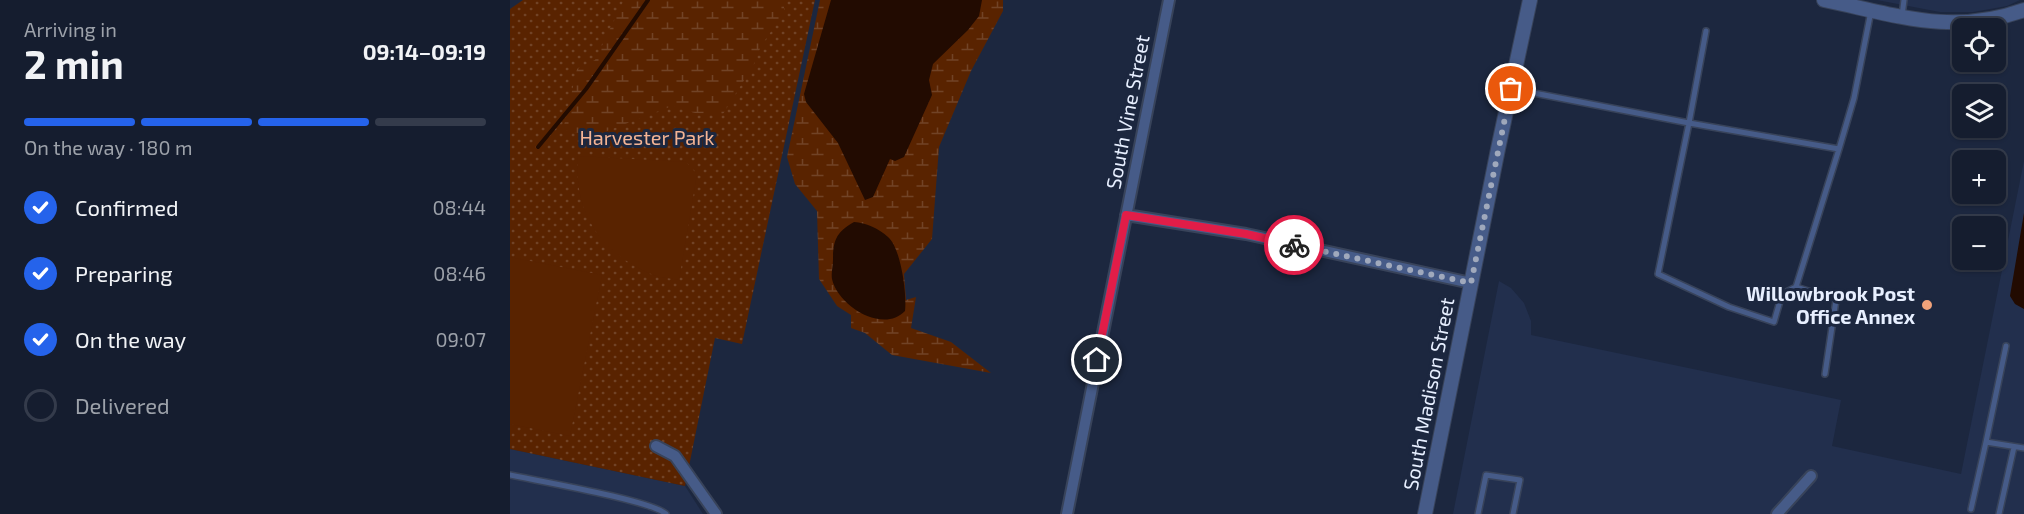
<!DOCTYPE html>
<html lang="en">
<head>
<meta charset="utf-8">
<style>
	:root { --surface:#151d2f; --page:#222a3b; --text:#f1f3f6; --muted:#9da2aa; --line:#343b4b; --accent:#2563eb }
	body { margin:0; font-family:"Exo 2",sans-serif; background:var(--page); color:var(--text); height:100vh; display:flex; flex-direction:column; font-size:22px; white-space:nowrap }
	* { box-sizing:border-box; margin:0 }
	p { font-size:20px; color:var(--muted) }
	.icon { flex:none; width:33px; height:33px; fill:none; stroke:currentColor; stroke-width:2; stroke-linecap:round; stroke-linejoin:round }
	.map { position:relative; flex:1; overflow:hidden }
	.details { display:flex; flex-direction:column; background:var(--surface); width:510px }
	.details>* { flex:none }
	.controls { position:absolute; left:1442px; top:18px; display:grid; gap:12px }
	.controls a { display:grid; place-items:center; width:54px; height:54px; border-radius:9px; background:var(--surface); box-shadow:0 2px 4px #0004,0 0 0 2px var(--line); font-size:30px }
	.pin { position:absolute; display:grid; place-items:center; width:51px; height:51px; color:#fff; margin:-26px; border:3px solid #fff; border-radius:50%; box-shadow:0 2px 6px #0007 }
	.courier { position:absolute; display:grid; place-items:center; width:60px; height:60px; margin:-30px; border:4px solid #e11d48; border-radius:50%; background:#fff; color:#222; box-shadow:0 2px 8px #0007 }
	.summary em { font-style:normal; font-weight:700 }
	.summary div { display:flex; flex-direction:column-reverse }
	.summary { display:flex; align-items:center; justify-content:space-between; height:102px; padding:0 24px }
	h1 { font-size:39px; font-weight:700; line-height:45px }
	.bar { display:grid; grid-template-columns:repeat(4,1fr); gap:9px 6px; align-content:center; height:72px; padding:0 24px }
	.bar i { height:8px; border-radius:4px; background:var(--line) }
	.bar .active { background:var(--accent) }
	.bar p { grid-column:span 4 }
	ol { padding:0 24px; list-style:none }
	li { display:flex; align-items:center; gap:18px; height:66px }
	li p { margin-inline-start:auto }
	li .icon { padding:6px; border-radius:50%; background:var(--accent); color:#fff; stroke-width:4 }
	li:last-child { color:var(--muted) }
	li i { width:33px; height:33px; border:3px solid var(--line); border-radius:50% }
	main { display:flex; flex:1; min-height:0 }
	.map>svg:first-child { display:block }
	.built { fill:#222f4d }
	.green { fill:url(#green-dots) }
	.wetland { fill:url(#wetland-marsh) }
	.pitch { fill:#592300 }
	.water { fill:#220b01 }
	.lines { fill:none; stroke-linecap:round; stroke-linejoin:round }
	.stream { stroke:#220b01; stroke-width:4 }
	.service-casing { stroke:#38435a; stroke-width:8 }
	.minor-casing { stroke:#38435a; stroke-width:14 }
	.tertiary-casing { stroke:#38435a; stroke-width:16 }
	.service { stroke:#465b88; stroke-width:5 }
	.minor { stroke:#465b88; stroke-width:10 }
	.tertiary { stroke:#465b88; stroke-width:14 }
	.done { stroke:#a0a9bc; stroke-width:6; stroke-dasharray:0 10.8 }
	.route { stroke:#e11d48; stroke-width:8 }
	.poi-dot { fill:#f0a27a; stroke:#1c273f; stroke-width:2 }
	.labels { text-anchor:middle; stroke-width:6; stroke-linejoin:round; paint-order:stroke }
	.street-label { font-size:20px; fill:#e7efff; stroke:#1c273f }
	.park-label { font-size:20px; fill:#f4b494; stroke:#1c273f }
	.poi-label { font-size:20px; font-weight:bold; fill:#e7efff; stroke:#1c273f; text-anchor:end }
</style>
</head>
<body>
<main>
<section class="details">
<div class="summary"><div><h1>2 min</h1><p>Arriving in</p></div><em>09:14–09:19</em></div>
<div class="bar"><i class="active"></i><i class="active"></i><i class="active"></i><i></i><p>On the way · 180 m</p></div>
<ol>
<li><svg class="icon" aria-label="check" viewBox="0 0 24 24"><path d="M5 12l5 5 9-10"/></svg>Confirmed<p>08:44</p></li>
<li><svg class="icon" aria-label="check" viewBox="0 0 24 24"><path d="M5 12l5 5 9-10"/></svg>Preparing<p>08:46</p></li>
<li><svg class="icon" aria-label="check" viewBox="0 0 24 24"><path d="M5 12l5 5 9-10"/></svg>On the way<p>09:07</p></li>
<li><i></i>Delivered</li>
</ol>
</section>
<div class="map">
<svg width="1514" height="514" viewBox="0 0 1514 514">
	<defs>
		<pattern id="green-dots" width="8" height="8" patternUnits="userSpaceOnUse" patternTransform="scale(1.5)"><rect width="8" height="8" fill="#592300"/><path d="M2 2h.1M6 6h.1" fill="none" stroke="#714326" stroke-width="1.8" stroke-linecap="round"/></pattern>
		<pattern id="wetland-marsh" width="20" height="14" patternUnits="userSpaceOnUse" patternTransform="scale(1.5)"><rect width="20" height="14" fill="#592300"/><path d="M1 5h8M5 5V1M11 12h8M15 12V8" fill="none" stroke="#714326"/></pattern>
	</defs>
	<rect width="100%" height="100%" fill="#1c273f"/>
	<path class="built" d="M1367,0H1510L1497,6L1463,12H1430Z
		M1514,161V514H943L989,281L1001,288L1014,303L1021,321V335L1331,400L1322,446L1451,474Z
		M0,449L175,486L193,514H0Z"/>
	<path class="green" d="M13,0H305L232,344L205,338L175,486L0,449V9Z"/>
	<path class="wetland" d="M114,0H274V13L251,46L243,66L213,114L185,113L162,106L84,136L53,130L67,69L85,60Z
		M310,0H493V11L461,71L429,147L422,239L394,274L396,300L406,297L401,328L441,342L481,373L382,355L355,333L341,328V315L327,306L309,279L307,211L285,184L277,157Z"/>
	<path class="pitch" d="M68,156L176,162L187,174L169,280C160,278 149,278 141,274C103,258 76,230 69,189C67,178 68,167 68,156Z
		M0,257L92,275L60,436L0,424Z"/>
	<path class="water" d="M321,0H472L469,16L458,30L423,64L419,80L422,95L394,157L385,161L380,159L363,197L355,200L328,143L296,102L294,94Z
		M1514,213V309L1505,304L1500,296Z
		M344,222C356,223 368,228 378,237C391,248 397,294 395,311C373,334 328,306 322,279C321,273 323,266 323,260C323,241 326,232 344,222Z"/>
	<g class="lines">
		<path class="stream" d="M28,147L76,89L138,0"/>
		<g class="service-casing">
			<path id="service" d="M1392,16L1394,0
				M1196,31L1179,123L1329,149L1286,287L1326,300L1315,374
				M1003,89L1179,123L1148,274L1219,307L1264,322L1272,294L1286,287
				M1329,149L1344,98L1361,11
				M1496,346L1476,442L1514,448
				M0,475C28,481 140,500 156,514
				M1461,509L1476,442
				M968,514L976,475L1010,480L1003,514
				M1489,514L1504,447"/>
		</g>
		<g class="minor-casing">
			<path id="minor" d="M616,215L736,234L961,283
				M146,446L165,456L206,514
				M557,514L659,0
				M1267,514L1301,476"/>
		</g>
		<g class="tertiary-casing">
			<path id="tertiary" d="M1314,0C1387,15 1441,36 1514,10
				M915,514L988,149L1020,0"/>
		</g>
		<use href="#service" class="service"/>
		<use href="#minor" class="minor"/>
		<use href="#tertiary" class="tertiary"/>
	</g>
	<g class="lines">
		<path class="done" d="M784,245L961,283L1001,89"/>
		<path class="route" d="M587,360L616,215L736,234L784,245"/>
	</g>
	<circle class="poi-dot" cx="1417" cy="305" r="6"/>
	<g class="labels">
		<g class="street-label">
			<text transform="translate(618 112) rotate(-79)" y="7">South Vine Street</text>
			<text transform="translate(919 394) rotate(-79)" y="7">South Madison Street</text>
		</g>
		<g class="park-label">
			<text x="137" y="145">Harvester Park</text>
		</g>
		<g class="poi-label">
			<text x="1405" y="301">Willowbrook Post<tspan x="1405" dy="23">Office Annex</tspan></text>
		</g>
	</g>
</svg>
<div class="controls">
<a><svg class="icon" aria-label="locate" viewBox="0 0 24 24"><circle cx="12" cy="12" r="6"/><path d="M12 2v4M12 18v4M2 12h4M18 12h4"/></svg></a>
<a><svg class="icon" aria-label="layers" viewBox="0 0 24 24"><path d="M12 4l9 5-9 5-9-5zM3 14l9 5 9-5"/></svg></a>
<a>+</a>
<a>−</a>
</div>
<div class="pin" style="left:1001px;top:89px;background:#ea580c"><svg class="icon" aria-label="bag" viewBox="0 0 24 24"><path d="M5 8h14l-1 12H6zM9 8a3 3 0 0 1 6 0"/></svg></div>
<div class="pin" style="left:587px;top:360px;background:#1f2937"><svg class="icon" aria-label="home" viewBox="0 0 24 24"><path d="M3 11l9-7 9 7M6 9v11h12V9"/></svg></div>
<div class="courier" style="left:784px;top:245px"><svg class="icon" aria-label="bike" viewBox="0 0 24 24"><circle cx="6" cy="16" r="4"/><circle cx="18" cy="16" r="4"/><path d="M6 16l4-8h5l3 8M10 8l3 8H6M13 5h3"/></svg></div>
</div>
</main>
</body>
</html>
